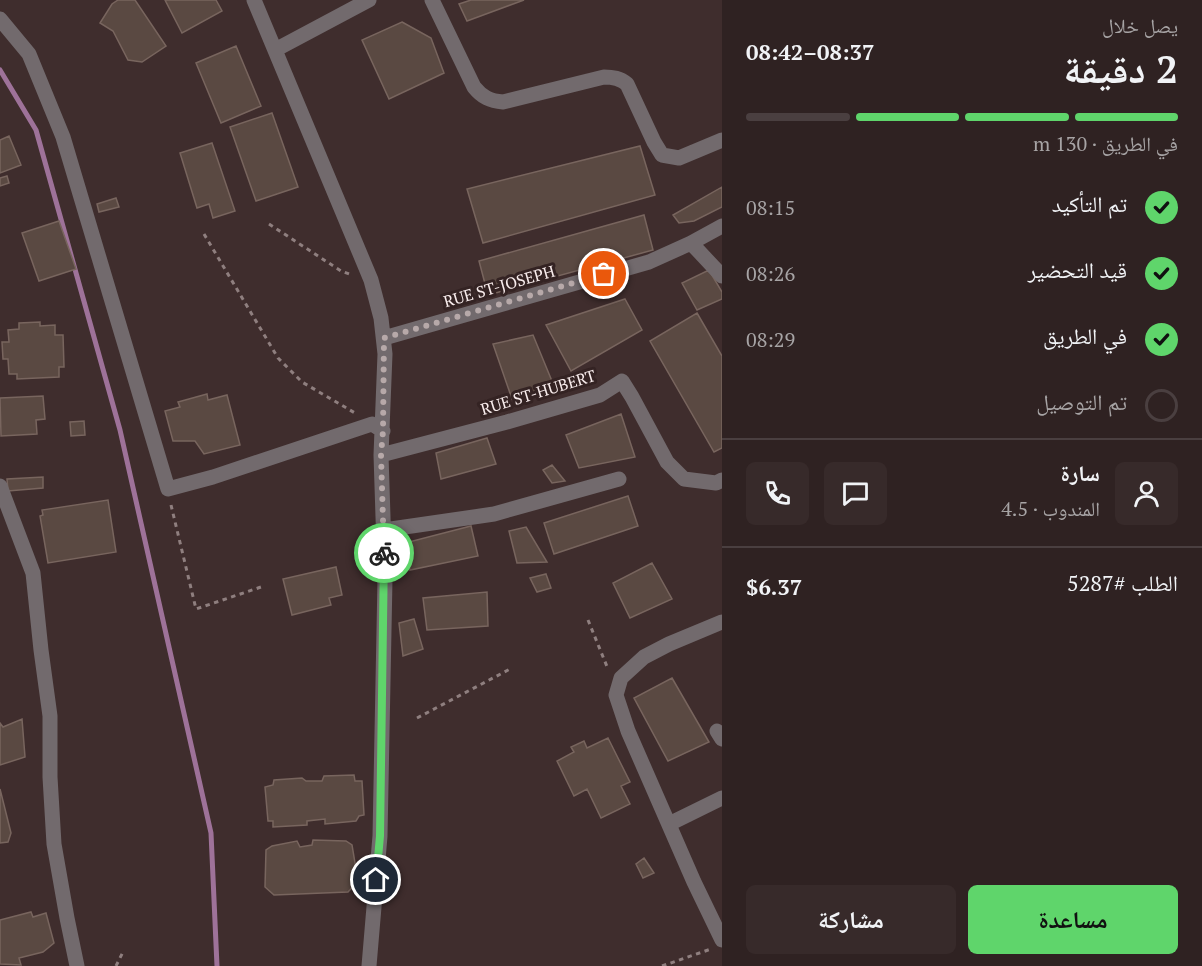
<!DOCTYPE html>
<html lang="ar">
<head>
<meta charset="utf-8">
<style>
	:root { --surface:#2f2222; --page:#372a2a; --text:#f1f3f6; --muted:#a7a4a5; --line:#4a3f40; --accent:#5fd56b }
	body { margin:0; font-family:"PT Serif","Noto Naskh Arabic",serif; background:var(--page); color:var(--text); direction:rtl; height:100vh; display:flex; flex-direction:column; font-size:22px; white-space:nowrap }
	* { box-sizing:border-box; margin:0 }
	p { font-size:20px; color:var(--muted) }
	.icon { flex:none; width:33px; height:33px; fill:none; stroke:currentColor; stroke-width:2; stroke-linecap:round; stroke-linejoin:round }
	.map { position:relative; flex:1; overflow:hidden; direction:ltr }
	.panel { display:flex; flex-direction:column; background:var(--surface); width:480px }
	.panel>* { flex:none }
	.pin { position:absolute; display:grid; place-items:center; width:51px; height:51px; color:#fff; margin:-26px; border:3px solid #fff; border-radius:50%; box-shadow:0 2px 6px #0007 }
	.courier { position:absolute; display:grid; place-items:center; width:60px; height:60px; margin:-30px; border:4px solid #5fd56b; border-radius:50%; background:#fff; color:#222; box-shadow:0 2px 8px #0007 }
	.headline em { font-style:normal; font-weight:700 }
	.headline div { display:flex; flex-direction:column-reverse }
	.headline { display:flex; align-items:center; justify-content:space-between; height:102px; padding:0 24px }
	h1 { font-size:39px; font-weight:700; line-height:45px }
	.bar { display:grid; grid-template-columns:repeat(4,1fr); gap:9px 6px; align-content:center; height:72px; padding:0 24px }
	.bar i { height:8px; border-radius:4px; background:var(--line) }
	.bar .selected { background:var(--accent) }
	.bar p { grid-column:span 4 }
	.line { display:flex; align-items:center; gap:15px; padding:0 24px; border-top:2px solid var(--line) }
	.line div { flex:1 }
	.round { display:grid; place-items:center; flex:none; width:63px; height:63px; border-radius:9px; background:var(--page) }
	ol { padding:0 24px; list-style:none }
	li { display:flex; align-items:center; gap:18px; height:66px }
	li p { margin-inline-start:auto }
	li .icon { padding:6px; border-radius:50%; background:var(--accent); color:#111; stroke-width:4 }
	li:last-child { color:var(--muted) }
	li i { width:33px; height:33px; border:3px solid var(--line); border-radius:50% }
	.action { display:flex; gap:12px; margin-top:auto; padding:12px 24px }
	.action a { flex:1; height:69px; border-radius:9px; background:var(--accent); color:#111; font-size:24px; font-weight:700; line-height:69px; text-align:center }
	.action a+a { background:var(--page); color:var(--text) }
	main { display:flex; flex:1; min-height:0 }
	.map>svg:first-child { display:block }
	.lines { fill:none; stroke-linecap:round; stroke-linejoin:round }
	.stream { stroke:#9e7299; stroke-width:5 }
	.building { fill:#5a4942; stroke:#78655e; stroke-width:1.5 }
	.path { stroke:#8f7f7f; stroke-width:3; stroke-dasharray:4.5 4.5; stroke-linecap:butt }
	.minor { stroke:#726a6d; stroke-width:15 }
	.done { stroke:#b7a9a9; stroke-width:6; stroke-dasharray:0 10.8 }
	.route { stroke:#5fd56b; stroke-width:8 }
	.labels { text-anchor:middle; stroke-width:6; stroke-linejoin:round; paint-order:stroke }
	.street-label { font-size:16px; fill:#f8ecec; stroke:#342323 }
</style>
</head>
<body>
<main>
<section class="panel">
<div class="headline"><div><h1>2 دقيقة</h1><p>يصل خلال</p></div><em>08:37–08:42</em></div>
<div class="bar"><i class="selected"></i><i class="selected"></i><i class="selected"></i><i></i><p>في الطريق · 130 m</p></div>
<ol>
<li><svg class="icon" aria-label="check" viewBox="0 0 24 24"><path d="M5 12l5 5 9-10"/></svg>تم التأكيد<p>08:15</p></li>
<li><svg class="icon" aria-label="check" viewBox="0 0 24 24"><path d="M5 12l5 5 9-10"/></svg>قيد التحضير<p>08:26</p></li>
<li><svg class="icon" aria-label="check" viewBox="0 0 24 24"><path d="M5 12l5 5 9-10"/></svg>في الطريق<p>08:29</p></li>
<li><i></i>تم التوصيل</li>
</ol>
<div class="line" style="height:108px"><a class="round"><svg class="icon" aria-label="person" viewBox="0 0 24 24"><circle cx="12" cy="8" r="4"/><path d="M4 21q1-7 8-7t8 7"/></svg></a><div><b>سارة</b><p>المندوب · 4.5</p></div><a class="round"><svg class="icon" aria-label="chat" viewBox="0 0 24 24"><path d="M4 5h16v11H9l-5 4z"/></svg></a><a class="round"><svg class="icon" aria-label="phone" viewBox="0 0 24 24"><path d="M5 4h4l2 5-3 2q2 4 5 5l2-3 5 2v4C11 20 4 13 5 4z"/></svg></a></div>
<div class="line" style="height:78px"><div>الطلب #5287</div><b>$6.37</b></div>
<div class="action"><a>مساعدة</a><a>مشاركة</a></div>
</section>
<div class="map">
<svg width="722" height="966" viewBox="0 0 722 966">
	<rect width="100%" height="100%" fill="#3f2d2d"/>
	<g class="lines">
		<path class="stream" d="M0,70L36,130L120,430L211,833L217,966"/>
	</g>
	<path class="building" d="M118,0H135L166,46L142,62L128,60L113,31L100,23L112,4Z
		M165,0H216L222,11L182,33Z
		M471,0H524L467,21L459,4Z
		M402,22L431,38L444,73L389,99L362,40Z
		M236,46L261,106L221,123L196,63Z
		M272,113L298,187L256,201L230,127Z
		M9,136L21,165L0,173V140Z
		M212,143L235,211L213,218L209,204L197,208L180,153Z
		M640,146L655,195L483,243L467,189Z
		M7,176L9,183L0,186V178Z
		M722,187V207L694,221L679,223L673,215Z
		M116,198L119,207L99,212L97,204Z
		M644,215L653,250L488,295L479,261Z
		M59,221L76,269L39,281L22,233Z
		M709,270L722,292V299L697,310L682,283Z
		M625,299L642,330L571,371L546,325Z
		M697,313L722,356V448L714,452L650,341Z
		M40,322V326L55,325V335H63L64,367H59V377L17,379V374H9L8,359H3L2,342H9L8,330L19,329V323Z
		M533,335L554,386L512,399L493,344Z
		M207,394L208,400L227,395L240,445L204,454L195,441H173L165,411L180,407L178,402Z
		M43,396L45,419L36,420L37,434L1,436L0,398Z
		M621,414L635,457L579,468L566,435Z
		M84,421L85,435L71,436L70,422Z
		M487,438L496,464L441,479L436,453Z
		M552,465L565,481L552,483L543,470Z
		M43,477V488L8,491L7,479Z
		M628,496L638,526L554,554L544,523Z
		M108,500L116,552L48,563L40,516L43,515L42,510Z
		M471,526L478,556L410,570L405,543Z
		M526,527L547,562L517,563L509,531Z
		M652,563L672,599L630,618L613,583Z
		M336,567L342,595L329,598L331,605L292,615L283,579Z
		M546,574L551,588L537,592L530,578Z
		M487,592L488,626L427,630L423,598Z
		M414,619L423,649L403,656L399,623Z
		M672,678L709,742L668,761L634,698Z
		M22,719L25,757L0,765V723L3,727Z
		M608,738L630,782L621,786L630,804L601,818L587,789L574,796L557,761L574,752L571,747L584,741L587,748Z
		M354,775L355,781H362L364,815L359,816L356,821L325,824V819L307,821V825L273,827V821H268L265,787L273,785L274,780L302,778L306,781H322L324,776Z
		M0,789L11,833L8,842L0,843Z
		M313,840L346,841L352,845L358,881L348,892L274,895L265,887L266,850L272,846L297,841L300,847L312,845Z
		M644,858L654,873L643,878L636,864Z
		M31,912L33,917L46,913L54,943L43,952L19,958L21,965L0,964V920Z"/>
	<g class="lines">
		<path class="path" d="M269,224L341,271L352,275
			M204,234L278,358L302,382L355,413
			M171,505L196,609L264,586
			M588,620L608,669
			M417,718L512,668
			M116,966L124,950
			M662,966L711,949"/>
		<path class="minor" d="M254,0L371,280L381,318L385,354L381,455L385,579L380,836L369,966
			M432,0L474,87C482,97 490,101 503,102L604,77C613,77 620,78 627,84L654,142L662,155L679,158L722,140
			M0,19L29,54L63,137L168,489L213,477L372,424L383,431
			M275,50L369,0
			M691,243L722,276
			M384,338L649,262L691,243L722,226
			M381,455L507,422L600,395L622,381L632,397L667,462L684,479L716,483L722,480
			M0,486L33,573L41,650L50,716V777L54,844L67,918L77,966
			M384,530L494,514L619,479
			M722,622L669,644L644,657L621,678L616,695L628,731L694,882L722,940
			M717,731L722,739
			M669,824L722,798"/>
	</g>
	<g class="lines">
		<path class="done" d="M384,553L381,455L383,431L384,338L604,274"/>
		<path class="route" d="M376,880L380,836L384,553"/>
	</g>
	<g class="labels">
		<g class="street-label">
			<text transform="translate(499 286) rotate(-16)" y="6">RUE ST-JOSEPH</text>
			<text transform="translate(538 392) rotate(-17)" y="6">RUE ST-HUBERT</text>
		</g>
	</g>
</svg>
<div class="pin" style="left:604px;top:274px;background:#ea580c"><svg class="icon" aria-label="bag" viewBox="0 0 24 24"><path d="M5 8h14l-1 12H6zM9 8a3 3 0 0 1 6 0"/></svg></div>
<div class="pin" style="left:376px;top:880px;background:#1f2937"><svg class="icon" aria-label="home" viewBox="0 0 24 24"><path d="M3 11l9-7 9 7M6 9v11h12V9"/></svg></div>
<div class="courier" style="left:384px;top:553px"><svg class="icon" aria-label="bike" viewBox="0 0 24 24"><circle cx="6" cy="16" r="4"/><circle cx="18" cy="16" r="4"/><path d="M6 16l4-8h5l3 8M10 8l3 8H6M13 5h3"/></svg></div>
</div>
</main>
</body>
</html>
